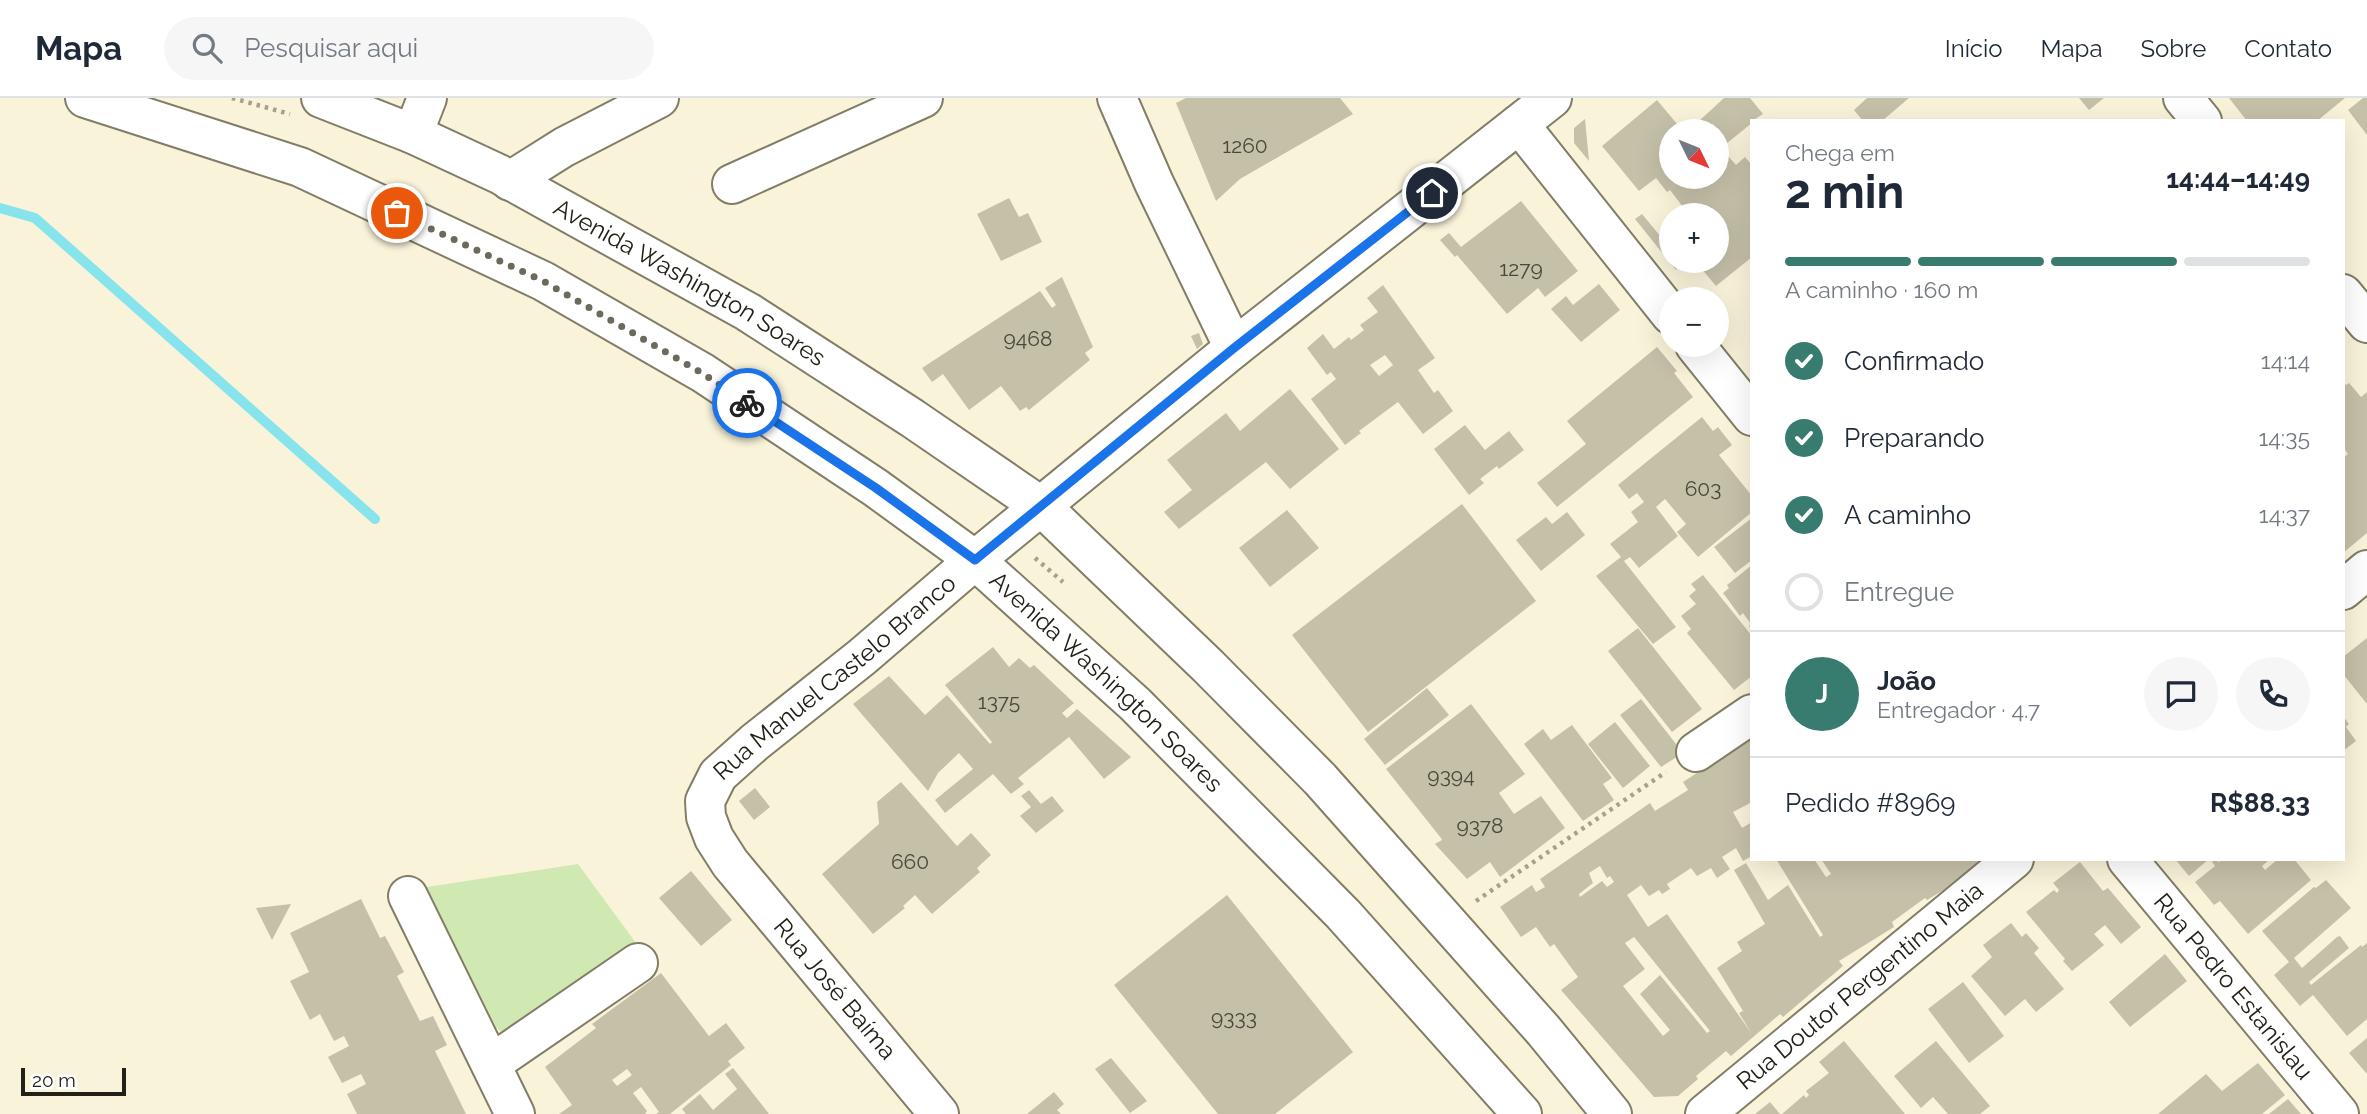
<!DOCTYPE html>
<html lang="pt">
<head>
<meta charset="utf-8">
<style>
	:root { --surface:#fff; --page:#f6f6f7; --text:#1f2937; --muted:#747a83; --line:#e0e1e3; --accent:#387c70 }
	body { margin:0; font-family:Raleway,sans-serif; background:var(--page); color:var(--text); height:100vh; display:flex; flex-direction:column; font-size:26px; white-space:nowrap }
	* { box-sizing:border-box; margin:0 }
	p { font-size:23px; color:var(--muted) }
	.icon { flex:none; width:38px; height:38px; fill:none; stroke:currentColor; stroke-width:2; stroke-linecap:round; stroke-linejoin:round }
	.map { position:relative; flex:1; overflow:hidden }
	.drawer { position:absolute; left:1750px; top:21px; width:595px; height:742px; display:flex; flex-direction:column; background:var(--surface); border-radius:0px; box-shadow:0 7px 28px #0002 }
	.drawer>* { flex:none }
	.needle { width:46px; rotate:133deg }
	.buttons { position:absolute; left:1659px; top:21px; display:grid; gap:14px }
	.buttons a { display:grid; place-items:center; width:70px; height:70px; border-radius:50%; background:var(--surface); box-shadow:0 7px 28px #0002; font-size:35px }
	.scale { position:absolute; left:21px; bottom:18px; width:105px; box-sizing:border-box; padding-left:7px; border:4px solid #222017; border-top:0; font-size:19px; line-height:24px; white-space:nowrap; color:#222017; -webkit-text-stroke:5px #fff; paint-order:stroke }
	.pin { position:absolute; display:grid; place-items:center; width:60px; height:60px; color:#fff; margin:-30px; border:4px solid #fff; border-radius:50%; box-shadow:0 2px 7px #0007 }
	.courier { position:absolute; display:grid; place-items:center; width:70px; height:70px; margin:-35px; border:5px solid #1a73e8; border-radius:50%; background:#fff; color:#222; box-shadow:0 2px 9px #0007 }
	.headline em { font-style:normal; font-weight:700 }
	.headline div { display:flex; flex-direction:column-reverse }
	.headline { display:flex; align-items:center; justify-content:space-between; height:119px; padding:0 35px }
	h1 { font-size:46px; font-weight:700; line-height:52px }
	.bar { display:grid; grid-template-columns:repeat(4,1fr); gap:10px 7px; align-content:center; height:84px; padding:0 35px }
	.bar i { height:9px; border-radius:5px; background:var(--line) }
	.bar .on { background:var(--accent) }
	.bar p { grid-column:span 4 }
	.line { display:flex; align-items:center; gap:18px; padding:0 35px; border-top:2px solid var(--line) }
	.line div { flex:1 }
	.round { display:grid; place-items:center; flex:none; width:74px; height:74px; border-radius:37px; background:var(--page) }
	ol { padding:0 35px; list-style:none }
	li { display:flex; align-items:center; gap:21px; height:77px }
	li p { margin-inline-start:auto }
	li .icon { padding:7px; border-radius:50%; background:var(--accent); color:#fff; stroke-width:4 }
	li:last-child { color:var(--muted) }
	li i { width:38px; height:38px; border:4px solid var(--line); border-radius:50% }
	header { display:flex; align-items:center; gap:42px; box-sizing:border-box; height:98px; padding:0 35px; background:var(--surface); border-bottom:2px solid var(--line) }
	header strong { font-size:33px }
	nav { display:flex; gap:38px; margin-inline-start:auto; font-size:24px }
	.search { width:490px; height:63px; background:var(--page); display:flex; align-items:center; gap:18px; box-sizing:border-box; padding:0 24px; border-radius:38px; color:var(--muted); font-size:26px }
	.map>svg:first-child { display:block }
	.green { fill:#d0e8b1 }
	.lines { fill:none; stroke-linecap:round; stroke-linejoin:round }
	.stream { stroke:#87e3ec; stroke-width:10 }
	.building { fill:#c5c0a8; fill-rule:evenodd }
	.minor-casing { stroke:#827d66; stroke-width:42 }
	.highway-casing { stroke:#827d66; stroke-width:42 }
	.path { stroke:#a5a18e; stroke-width:4.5; stroke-dasharray:3.5 5; stroke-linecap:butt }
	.minor { stroke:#fff; stroke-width:38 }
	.highway { stroke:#fff; stroke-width:38 }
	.done { stroke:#6d6a5b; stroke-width:7; stroke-dasharray:0 12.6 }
	.route { stroke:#1a73e8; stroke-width:9 }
	.labels { text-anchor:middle; stroke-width:6; stroke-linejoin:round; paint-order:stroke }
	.number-label { font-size:21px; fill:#4b483b }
	.street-label { font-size:24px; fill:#222017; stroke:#fff }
</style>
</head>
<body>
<header>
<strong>Mapa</strong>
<div class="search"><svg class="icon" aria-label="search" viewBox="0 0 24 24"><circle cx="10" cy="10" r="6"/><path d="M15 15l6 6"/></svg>Pesquisar aqui</div>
<nav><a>Início</a><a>Mapa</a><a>Sobre</a><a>Contato</a></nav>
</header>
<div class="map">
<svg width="2367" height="1016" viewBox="0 0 2367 1016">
	<rect width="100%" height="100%" fill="#f9f3da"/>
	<path class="green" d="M578,766L636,845L518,938L502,935L496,929L427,789Z"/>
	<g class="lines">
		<path class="stream" d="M0,110L35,120L375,421"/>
	</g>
	<path class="building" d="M1186,0H1340L1353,16L1240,81L1216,103L1176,5Z
		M1724,0H1750L1763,16L1752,23V25L1721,50L1717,44V33H1707L1698,24Z
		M1867,0H1909L1882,23H1863L1854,12Z
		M2079,0H2104L2089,12Z
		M2229,0H2345L2317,23H2247Z
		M2363,0H2367V37L2348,12Z
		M1657,2L1683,33H1671V79H1717V53L1721,50L1736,67L1745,59L1752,67V159L1716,188L1695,163H1717V117H1673L1683,109L1670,92L1667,94L1656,80L1639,93L1602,48Z
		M1585,21L1589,63L1574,45V30Z
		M1009,100L1019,119L1028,115L1042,144L1001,163L977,116Z
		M1521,103L1578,173L1545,199L1538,190L1507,216L1457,157L1455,159L1440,142L1449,135L1461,149Z
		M1642,116L1671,151V163H1679L1676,172L1635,121Z
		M1062,179L1093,249L1085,255L1090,262L1029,312L1026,309L1020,313L1001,288L969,312L943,276L932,284L922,270L1040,193L1052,210L1056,207L1045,190Z
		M1599,186L1620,212L1581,244L1551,211L1566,198L1573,207Z
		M1383,187L1435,260L1418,272L1434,295L1438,292L1453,313L1423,336L1398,304L1359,333L1361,335L1345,347L1311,301L1336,281L1331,274L1327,277L1307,250L1323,236L1334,251L1349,239L1351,242L1364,232L1360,227L1378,214L1367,200ZM1385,257L1393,267L1379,278L1370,267Z
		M1199,235L1203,246L1197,251L1191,238Z
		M1657,249L1677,273L1674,275L1693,299L1557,409L1537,385L1586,346L1567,323Z
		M2343,284L2346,287L2349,285L2361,299L2367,294V435L2343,455V360L2348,356L2343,349Z
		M1290,291L1339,351L1290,391L1266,364L1179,431L1164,414L1192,392L1167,362L1226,315L1240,333Z
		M1702,319L1713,333L1718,329L1732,347L1719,357L1752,398V414L1698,459L1677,434L1686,426L1665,401L1656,409L1678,438L1639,470L1630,459L1624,463L1676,529L1653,546L1596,478L1621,459L1610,446L1638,424L1631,414L1644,404L1637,395L1629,401L1618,387Z
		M1465,327L1485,352L1509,333L1524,352L1499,371L1497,368L1480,381L1484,385L1469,397L1434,351Z
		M1462,406L1536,503L1368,634L1292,537Z
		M1287,412L1319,450L1270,489L1239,450Z
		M1567,414L1585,437L1541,473L1516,442L1546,419L1552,426Z
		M1752,420V462L1735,475L1714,449Z
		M1752,467V532L1749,528L1751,526L1743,515L1740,518L1723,495L1729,490L1727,487Z
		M1703,477L1752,538V578L1734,592L1687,535L1691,531L1681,518L1696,506L1689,498L1696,492L1691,486Z
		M1638,530L1702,611L1672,634L1608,553Z
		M2367,540V606L2343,576V559Z
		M993,549L1009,569L1019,560L1030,570L1034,567L1074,605L1062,615L1067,620L1077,611L1131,659L1104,681L1069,639L1018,680L1024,686L1011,696L993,676L945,715L935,702L973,671L959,655L938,675L928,693L853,606L889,578L925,617L947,597L990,646L992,644L945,587Z
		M1427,590L1449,617L1385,667L1364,641Z
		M1641,601L1683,655L1661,669L1620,617Z
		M1471,606L1525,676L1499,695L1514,716L1541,698L1565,730L1500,779L1490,764L1467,781L1435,746L1442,742L1441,740L1386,671Z
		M2343,618L2349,626L2346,629L2356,643L2343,653Z
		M1615,624L1650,668L1623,690L1588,646Z
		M1572,627L1612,680L1603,686L1614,702L1583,723L1524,646L1543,631L1551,642Z
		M1752,639V704L1733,714L1742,730L1752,724V758L1743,763L1736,750L1722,759L1730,771L1717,780L1711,770L1697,778L1691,770L1667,786L1670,791L1662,796L1659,792L1649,798L1641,787L1627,797L1648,829L1667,816L1752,936L1739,915L1743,913L1717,870L1742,853L1737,844L1765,826L1734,772L1746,765L1768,802L1788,787L1820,839L1823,837L1776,761H1814L1826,779L1831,776L1821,761H1982L1952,787L1927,802L1925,800L1892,824L1894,829L1839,863L1843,868L1783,919L1780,916L1731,958L1726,953L1696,978L1698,981L1678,998L1654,999L1561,892L1578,879L1554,846L1550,849L1536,829L1521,839L1500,809L1532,787L1536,794L1545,789L1540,781L1650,705L1655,713L1688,692L1683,684ZM1600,768L1607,780L1610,778L1614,784L1607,789L1602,783L1580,799L1579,796L1593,785L1589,775ZM1634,839L1710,933L1707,935L1660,877L1640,896L1670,932L1663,938L1623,888L1645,871L1625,845Z
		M901,684L957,748L971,735L991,757L977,770L980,774L932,816L915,797L903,808L905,810L873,836L822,776L879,726L877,704Z
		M755,690L770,709L754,722L739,703Z
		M1029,692L1041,706L1052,698L1064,713L1036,735L1020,718L1031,709L1021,698Z
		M2175,761H2209L2189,778Z
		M2215,761L2219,764L2223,761H2270L2262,768L2265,772L2278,761H2294L2311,782L2248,836L2220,803L2214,807L2195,784L2215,768L2212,764Z
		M2080,764L2103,793L2108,790L2141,829L2121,846L2105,827L2094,836L2104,847L2072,873L2063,863L2065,861L2026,814L2054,792L2057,795L2059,792L2053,785Z
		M691,773L732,822L701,848L659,800Z
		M2326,782L2351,810L2294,860L2302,870L2337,839L2340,838L2349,850L2309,884L2311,887L2361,847L2362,849L2367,845V921L2347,938L2313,897L2300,908L2274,877L2289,864L2262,833L2314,789L2316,790Z
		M1227,797L1353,954L1275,1016H1218L1114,887Z
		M361,801L380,840L385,838L404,874L397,878L420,923L433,918L447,947L435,953L466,1016H357L347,996L366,986L361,976L342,985L328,959L349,948L344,938L334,943L320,916L310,922L290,883L309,874L290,835Z
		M291,806L272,842L256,810Z
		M2011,825L2022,839L2026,835L2039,850L2034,855L2064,891L2036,914L2025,901L2005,918L1971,878L1992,859L1983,847Z
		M2165,856L2187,883L2130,929L2109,904Z
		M661,875L709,938L726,925L745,950L728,963L731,967L670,1016H656L659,1014L641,989L633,995L647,1013L645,1016H559L572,1007L545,969L596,930L592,926ZM627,971L632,977L617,988L612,982Z
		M1963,884L2004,938L1969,965L1928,911Z
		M2367,940V976L2349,955Z
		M1844,943L1905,1016H1782L1804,997L1806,1000L1809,997L1806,993L1829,975L1819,964Z
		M1936,943L1990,1008L1980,1016H1948L1933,999L1921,1010L1894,978Z
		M1111,960L1147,1003L1130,1015L1095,971Z
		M2258,965L2285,997L2262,1016H2158L2206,976L2222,993Z
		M733,970L769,1016H686L682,1011L700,996L713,1012L737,991L725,976Z
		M1054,994L1064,1006L1057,1012L1061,1016H1027Z
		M2288,1001L2301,1016H2269Z
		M1770,1004L1780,1016H1755Z"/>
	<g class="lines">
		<g class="minor-casing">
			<g id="minor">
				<path d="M1117,0L1154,85L1234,250"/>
				<path d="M2183,0L2202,23"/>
				<path d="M1519,26L1671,217"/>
				<path d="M413,36L427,0"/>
				<path d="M510,83L564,49L659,0"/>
				<path d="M732,86L923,0"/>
				<path d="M2343,196L2367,225"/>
				<path d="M1695,247L1752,318"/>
				<path d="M2343,492L2367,472"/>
				<path d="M1696,654L1752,616"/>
				<path id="s1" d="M2127,761L2339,1016"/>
				<path d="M408,798L515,1016"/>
				<path d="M491,966L638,865"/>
				<path id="s2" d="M939,1016L730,765L714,740L706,719L705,703L718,677L755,644L862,559L975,462L1234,250L1552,0"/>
				<path id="s3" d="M1705,1016L2014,761"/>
			</g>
		</g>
		<g class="highway-casing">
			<g id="highway">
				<path id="s4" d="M85,0L300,69L543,183L703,275L876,390L975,462L1135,606L1343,816L1522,1016"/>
				<path id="s5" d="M321,0L413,36L499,76L748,214L912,320L1042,409L1208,568L1320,681L1544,933L1612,1016"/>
			</g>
		</g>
		<path class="path" d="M232,0L290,16
			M1035,460L1063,484
			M1476,803L1666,674"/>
		<use href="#minor" class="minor"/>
		<use href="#highway" class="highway"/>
	</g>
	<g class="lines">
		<path class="done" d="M397,115L543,183L702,275L747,305"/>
		<path class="route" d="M747,305L876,390L975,462L1234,250L1432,95"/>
	</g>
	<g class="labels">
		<g class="number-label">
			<text x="1245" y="55">1260</text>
			<text x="1521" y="178">1279</text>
			<text x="1028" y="248">9468</text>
			<text x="1703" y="398">603</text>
			<text x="999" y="611">1375</text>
			<text x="1451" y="685">9394</text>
			<text x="1480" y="735">9378</text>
			<text x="910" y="771">660</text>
			<text x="1234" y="927">9333</text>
		</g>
		<g class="street-label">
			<text dy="8" stroke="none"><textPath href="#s5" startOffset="413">Avenida Washington Soares</textPath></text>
			<text dy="8" stroke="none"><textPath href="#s2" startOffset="576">Rua Manuel Castelo Branco</textPath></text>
			<text dy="8" stroke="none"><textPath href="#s4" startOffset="1188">Avenida Washington Soares</textPath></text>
			<text dy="8" stroke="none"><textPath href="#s3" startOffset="201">Rua Doutor Pergentino Maia</textPath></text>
			<text dy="8" stroke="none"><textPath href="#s1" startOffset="166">Rua Pedro Estanislau</textPath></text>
			<text transform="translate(835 891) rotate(50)" y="8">Rua José Baíma</text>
		</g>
	</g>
</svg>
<div class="buttons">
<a><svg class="needle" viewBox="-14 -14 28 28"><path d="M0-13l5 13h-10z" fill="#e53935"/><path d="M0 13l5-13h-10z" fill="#747a83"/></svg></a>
<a>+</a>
<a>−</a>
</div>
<div class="scale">20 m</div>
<div class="pin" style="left:397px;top:115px;background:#ea580c"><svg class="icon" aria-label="bag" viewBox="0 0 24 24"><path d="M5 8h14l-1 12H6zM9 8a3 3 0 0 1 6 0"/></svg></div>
<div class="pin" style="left:1432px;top:95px;background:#1f2937"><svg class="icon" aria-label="home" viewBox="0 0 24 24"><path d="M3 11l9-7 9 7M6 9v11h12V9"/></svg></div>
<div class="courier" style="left:747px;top:305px"><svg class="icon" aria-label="bike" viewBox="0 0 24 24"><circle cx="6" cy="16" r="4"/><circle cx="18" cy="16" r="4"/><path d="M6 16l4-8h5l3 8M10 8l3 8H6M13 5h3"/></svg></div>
<section class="drawer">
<div class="headline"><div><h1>2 min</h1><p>Chega em</p></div><em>14:44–14:49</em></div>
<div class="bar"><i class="on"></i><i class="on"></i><i class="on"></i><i></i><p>A caminho · 160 m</p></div>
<ol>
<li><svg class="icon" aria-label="check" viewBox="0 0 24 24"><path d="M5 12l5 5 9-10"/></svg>Confirmado<p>14:14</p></li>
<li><svg class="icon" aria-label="check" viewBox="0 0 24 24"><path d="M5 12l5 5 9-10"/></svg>Preparando<p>14:35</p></li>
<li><svg class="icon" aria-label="check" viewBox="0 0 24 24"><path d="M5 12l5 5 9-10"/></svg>A caminho<p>14:37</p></li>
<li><i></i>Entregue</li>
</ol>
<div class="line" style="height:126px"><b class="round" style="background:var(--accent);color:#fff">J</b><div><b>João</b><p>Entregador · 4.7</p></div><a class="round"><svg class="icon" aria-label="chat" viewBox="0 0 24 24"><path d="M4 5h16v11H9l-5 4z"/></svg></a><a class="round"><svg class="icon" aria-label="phone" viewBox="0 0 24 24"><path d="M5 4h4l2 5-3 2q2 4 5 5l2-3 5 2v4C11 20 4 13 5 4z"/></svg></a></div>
<div class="line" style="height:91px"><div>Pedido #8969</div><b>R$88.33</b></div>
</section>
</div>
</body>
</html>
